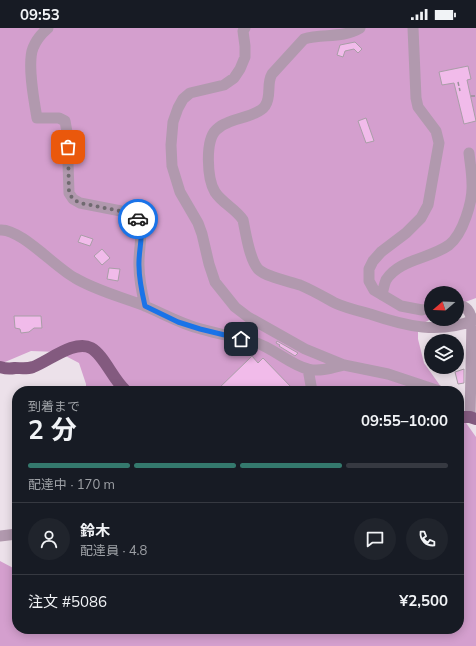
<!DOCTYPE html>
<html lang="ja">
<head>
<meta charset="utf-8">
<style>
	:root { --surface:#171b24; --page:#20242c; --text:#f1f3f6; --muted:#9ea1a6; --line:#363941; --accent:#34796d }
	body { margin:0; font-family:Mulish,"Noto Sans JP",sans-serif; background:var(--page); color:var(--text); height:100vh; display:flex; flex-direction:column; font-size:15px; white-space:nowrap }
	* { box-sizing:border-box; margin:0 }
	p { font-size:13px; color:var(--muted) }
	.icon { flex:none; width:22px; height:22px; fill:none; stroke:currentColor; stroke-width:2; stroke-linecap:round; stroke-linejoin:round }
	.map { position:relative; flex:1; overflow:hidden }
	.sheet { position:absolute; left:12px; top:358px; width:452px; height:248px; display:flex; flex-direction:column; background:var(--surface); border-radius:16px; box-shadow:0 2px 10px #0003 }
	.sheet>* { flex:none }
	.needle { width:26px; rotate:251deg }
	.buttons { position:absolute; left:424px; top:258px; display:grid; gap:8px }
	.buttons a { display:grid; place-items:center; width:40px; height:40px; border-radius:50%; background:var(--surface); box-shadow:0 2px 10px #0003; font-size:20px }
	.pin { position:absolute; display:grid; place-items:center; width:34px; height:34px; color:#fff; margin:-17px; border-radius:8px; box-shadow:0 2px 6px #0006 }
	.courier { position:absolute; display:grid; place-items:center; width:40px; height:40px; margin:-20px; border:3px solid #1a73e8; border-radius:50%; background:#fff; color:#222; box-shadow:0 1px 5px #0007 }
	.overview em { font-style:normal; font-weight:700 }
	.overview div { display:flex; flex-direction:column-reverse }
	.overview { display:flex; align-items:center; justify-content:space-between; height:68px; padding:0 16px }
	h1 { font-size:26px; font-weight:700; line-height:30px }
	.bar { display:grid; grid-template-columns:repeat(4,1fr); gap:6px 4px; align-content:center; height:48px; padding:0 16px }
	.bar i { height:5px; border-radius:3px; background:var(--line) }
	.bar .on { background:var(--accent) }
	.bar p { grid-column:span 4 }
	.line { display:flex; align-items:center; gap:10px; padding:0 16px; border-top:1px solid var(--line) }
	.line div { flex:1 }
	.round { display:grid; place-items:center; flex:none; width:42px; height:42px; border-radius:21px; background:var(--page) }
	.status { display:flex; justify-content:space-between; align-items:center; height:28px; padding:0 20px; background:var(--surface); direction:ltr }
	.status svg { height:11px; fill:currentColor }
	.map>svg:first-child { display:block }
	.forest { fill:#d49fce }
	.building { fill:#f1bbea; stroke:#a99ea7 }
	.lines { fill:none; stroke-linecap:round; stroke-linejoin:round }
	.path { stroke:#989097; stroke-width:1.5; stroke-dasharray:4 2; stroke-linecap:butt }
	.minor { stroke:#b199ae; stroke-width:11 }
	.major { stroke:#835a7f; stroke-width:12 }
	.done { stroke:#706a70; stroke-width:4; stroke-dasharray:0 7.2 }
	.route { stroke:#1a73e8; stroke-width:5 }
</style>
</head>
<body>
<div class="status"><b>09:53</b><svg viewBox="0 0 49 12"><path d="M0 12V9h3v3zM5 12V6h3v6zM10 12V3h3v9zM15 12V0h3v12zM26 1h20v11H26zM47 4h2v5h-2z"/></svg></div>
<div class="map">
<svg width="476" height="618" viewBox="0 0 476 618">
	<rect width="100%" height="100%" fill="#ece1ea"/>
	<path class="forest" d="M0,0H476V270L457,277V265H431V291L418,298V311L424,335L444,363H86V356L79,335L58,324L31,323L5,334L0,339Z
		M459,385L476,409V618H0V533L17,542V601H459Z"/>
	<path class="building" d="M355,14L362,21L358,25L354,21L345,23L343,29L337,27L340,17Z
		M468,38L471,51L467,52L476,93L464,96L454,55L442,57L439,44Z
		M366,90L374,113L366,115L358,93Z
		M81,207L93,211L90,218L78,214Z
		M102,221L110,230L102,237L94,228Z
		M109,240L120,241L118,253L107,251Z
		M14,288H41L42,300H34L29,304L21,305L20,301L15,300Z
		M277,313L298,325L295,328L292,326L279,318L280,317L276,315Z
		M252,328L258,335L263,330L292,360L289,363H216Z
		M464,341V355L458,356L455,344Z"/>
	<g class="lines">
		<path class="path" d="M458,54L460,63
			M471,68H476"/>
		<path class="minor" d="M48,0C41,6 36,12 33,20C27,35 34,73 37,90H59L65,93L67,104L69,165L73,171L80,175L121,183L136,189C145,204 138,221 139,238C139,252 142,265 145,278
			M245,0L243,3L245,18V29L240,41L234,50L224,57L190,65L183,71L178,80L173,94L171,117L172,138L180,164L198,195L202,206L209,236L215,254L235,279L248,289L305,321L344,337L388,346L439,363
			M360,0C342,11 322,5 304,11L272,46C266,56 272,68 265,78C259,87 237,90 227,95C224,96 219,99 216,102C205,113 207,151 215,164C222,175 236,181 243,192C246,206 249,230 258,241C266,249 288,253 300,257C312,262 324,269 335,275C346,280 359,283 370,286C405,298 440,307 476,291
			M413,0L416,70L418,79L436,103L439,115L428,177L421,190L406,205L381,224L373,233L369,241V253L374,262L401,278L422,282L431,280
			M0,202C20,200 56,240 75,250C97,263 122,269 145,278C164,286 181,296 201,301C218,306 237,309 254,314C272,319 292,338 308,341C319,344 332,340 344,337
			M382,267C383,262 384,257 386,252C399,231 430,231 449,217C463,206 473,173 472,156C472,145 470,135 469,125
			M457,277C467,278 470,283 472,293L470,389
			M308,341L312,363
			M0,508L17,506"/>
		<path class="major" d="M0,339C6,341 9,341 15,340C21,340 27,341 33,339C49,333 75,311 91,320C104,327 113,352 126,363
			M459,389H470L476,391"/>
	</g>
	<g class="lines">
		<path class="done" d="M68,119L69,165L73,171L80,175L120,183L136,189L138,191"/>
		<path class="route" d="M138,191C145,205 138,223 139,238C139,252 142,265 145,278L178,294L200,301L241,311"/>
	</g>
</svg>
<div class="buttons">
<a><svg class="needle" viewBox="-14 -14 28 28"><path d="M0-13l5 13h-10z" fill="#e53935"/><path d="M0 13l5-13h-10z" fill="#9ea1a6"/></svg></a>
<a><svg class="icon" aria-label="layers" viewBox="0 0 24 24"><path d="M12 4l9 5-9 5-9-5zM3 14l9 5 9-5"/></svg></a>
</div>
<div class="pin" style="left:68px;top:119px;background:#ea580c"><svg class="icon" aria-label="bag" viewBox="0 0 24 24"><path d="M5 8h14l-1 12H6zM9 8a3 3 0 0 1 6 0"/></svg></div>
<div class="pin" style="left:241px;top:311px;background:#1f2937"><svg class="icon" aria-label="home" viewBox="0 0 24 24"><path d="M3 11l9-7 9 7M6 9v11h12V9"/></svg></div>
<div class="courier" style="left:138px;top:191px"><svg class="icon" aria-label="car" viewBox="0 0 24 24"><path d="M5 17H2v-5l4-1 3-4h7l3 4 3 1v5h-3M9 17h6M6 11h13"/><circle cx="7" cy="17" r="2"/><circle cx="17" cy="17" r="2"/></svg></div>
<section class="sheet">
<div class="overview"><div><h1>2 分</h1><p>到着まで</p></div><em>09:55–10:00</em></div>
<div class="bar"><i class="on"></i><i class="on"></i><i class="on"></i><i></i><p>配達中 · 170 m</p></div>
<div class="line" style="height:72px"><a class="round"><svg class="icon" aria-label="person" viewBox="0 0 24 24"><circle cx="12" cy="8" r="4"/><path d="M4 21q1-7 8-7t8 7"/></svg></a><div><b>鈴木</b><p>配達員 · 4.8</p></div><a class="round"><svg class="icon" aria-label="chat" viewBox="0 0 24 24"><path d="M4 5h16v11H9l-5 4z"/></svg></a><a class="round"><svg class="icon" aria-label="phone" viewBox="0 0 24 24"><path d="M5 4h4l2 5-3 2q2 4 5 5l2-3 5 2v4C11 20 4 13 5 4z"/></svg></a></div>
<div class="line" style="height:52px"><div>注文 #5086</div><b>¥2,500</b></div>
</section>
</div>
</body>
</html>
